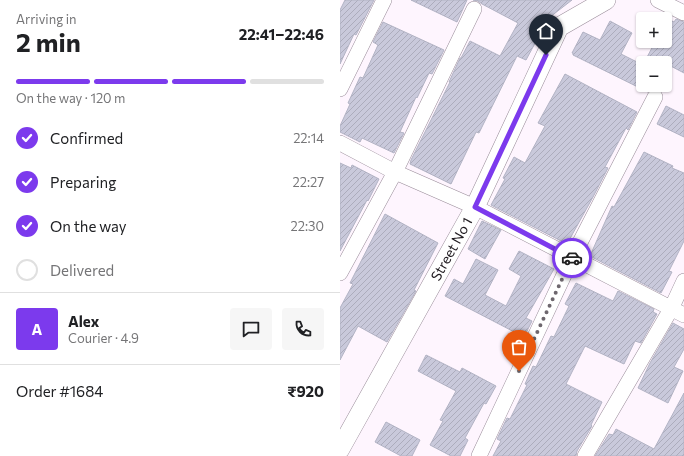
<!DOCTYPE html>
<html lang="en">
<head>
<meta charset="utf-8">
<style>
	:root { --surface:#fff; --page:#f6f6f6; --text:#202124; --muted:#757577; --line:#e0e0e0; --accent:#7c3aed }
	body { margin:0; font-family:Commissioner,sans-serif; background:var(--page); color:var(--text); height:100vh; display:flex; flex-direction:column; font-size:15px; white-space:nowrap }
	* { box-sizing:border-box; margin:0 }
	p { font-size:13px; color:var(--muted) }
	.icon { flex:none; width:22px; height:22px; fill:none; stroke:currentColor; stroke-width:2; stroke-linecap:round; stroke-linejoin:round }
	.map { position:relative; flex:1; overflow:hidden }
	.details { display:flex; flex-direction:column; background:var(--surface); width:340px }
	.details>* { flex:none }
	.tools { position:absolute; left:296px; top:12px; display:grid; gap:8px }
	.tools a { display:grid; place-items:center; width:36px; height:36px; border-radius:4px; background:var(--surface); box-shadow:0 1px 3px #0004; font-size:20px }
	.pin { position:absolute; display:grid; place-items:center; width:34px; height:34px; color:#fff; margin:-41px -17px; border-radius:50% 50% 50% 0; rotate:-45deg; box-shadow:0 0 4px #0007 }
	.pin .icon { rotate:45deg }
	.courier { position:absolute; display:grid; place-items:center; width:40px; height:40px; margin:-20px; border:3px solid #7c3aed; border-radius:50%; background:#fff; color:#222; box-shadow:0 1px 5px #0007 }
	.summary em { font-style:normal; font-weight:700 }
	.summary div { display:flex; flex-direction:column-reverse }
	.summary { display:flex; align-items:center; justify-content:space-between; height:68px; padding:0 16px }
	h1 { font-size:26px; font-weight:700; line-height:30px }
	.bar { display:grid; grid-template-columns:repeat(4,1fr); gap:6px 4px; align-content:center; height:48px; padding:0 16px }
	.bar i { height:5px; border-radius:3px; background:var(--line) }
	.bar .current { background:var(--accent) }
	.bar p { grid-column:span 4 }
	.line { display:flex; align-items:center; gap:10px; padding:0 16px; border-top:1px solid var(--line) }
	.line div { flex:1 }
	.round { display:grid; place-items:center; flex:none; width:42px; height:42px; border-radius:4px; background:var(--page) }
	ol { padding:0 16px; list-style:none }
	li { display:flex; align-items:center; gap:12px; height:44px }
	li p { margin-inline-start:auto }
	li .icon { padding:4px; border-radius:50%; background:var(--accent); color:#fff; stroke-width:4 }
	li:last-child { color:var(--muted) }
	li i { width:22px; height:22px; border:2px solid var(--line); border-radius:50% }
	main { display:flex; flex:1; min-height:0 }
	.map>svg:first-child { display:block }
	.building { fill:url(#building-hatch); stroke:#b2b3c4 }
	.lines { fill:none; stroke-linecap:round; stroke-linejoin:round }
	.minor-casing { stroke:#998c99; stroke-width:16 }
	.tertiary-casing { stroke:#998c99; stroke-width:20 }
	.minor { stroke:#fff; stroke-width:15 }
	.tertiary { stroke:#fff; stroke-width:19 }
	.done { stroke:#6e676e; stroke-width:4; stroke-dasharray:0 7.2 }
	.route { stroke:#7c3aed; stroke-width:5 }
	.labels { text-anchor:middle; stroke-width:3; stroke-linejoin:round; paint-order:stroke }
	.street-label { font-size:14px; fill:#201b20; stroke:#fff }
</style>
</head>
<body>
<main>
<section class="details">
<div class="summary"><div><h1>2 min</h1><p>Arriving in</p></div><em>22:41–22:46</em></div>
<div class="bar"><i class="current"></i><i class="current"></i><i class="current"></i><i></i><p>On the way · 120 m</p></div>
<ol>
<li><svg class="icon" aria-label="check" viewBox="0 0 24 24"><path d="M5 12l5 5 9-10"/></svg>Confirmed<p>22:14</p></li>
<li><svg class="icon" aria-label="check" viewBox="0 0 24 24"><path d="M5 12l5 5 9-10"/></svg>Preparing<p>22:27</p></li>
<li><svg class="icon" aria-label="check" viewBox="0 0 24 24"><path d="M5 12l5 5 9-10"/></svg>On the way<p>22:30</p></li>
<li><i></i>Delivered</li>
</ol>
<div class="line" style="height:72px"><b class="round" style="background:var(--accent);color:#fff">A</b><div><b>Alex</b><p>Courier · 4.9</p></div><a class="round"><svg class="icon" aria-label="chat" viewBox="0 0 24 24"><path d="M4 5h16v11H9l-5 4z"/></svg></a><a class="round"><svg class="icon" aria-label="phone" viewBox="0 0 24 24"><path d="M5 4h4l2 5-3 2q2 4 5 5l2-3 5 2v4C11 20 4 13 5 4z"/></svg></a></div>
<div class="line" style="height:52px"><div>Order #1684</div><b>₹920</b></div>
</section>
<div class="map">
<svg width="344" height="456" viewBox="0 0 344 456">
	<defs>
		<pattern id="building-hatch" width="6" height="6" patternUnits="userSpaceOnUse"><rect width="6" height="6" fill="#c9c9db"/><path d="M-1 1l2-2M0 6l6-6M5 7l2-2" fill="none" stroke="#acacbc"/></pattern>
	</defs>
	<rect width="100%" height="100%" fill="#fef5fe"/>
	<path class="building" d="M5,0H34L16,35L14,34L0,64V10Z
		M71,0H127L117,22Z
		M133,0H232L210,17L202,35L200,34L186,60L177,56L139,133L136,132L111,184L70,164L71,160L110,82H109L120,58H121L130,41L160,56L178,23L142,4L138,1Z
		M336,19L344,22V73L325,63H304L315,42L320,45L322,41H325V35L332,21L334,22Z
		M270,21L292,33L281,54L303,65V85H311L308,92L233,55V53H232L243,32L260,40Z
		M43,22L104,50L92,74L89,73L77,98L76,97L60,132L64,133L54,153L22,138L20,142L0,132V126L10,104L8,103L20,77L23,78L38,45L33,42Z
		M225,74L297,112L288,130L286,128L265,167L268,168L253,197L227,244L151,205L165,179L163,178L174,157L185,163L205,126L198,123Z
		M326,106L344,115V137L317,124Z
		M304,152L333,166L332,168L344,173V241L329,271L332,272L321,293L250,256L272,206L274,207Z
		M0,163L11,168L12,165L39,179L28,201L27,200L0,251Z
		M45,214L98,243L74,290L76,291L47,342L18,326L0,360V308L13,284L10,283Z
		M142,221L161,230L145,259L128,249Z
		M179,251L214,269L186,318L192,321L184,337L105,296L114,279L123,284L136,259L158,270L145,295L166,306L181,276L169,269Z
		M236,283L273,301L278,291L314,309L313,312L317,314L301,343L295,341L284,364L245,346L226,384L262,402L251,425L252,426L237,451L236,456H153L161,441L157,439L167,418L170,419L187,385L185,384L193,366L196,367L211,336L214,337L229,306L225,304Z
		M333,323L344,329V349L334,367L343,371L328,403L298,388L310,363Z
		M86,355L120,372L122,368L156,386L146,404L144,403L125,438L128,440L120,456H111L90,445L103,421L100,420L116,391L78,371Z
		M344,393V456H255L269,434L273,435L276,429L314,449Z
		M46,422L80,440L72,456H61L35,442Z"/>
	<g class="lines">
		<g class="minor-casing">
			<path id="minor" d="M318,0L344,13
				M0,89L44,0
				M0,143L55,172L135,207L344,315
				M0,273L55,172L134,9
				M139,456L232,258L315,97
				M245,456L331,309L344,281"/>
		</g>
		<g class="tertiary-casing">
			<g id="tertiary">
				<path id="s1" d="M0,449L135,207L219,27L266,0"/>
			</g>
		</g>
		<use href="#minor" class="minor"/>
		<use href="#tertiary" class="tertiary"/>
	</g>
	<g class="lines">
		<path class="done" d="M179,371L232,258"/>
		<path class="route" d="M206,55L135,207L232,258"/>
	</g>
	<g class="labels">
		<g class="street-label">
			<text dy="5" stroke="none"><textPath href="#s1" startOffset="229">Street No 1</textPath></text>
		</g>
	</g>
</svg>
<div class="tools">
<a>+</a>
<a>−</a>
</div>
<div class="pin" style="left:179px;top:371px;background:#ea580c"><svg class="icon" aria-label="bag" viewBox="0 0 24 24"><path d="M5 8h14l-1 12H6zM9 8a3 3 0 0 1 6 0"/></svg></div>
<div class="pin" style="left:206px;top:55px;background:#1f2937"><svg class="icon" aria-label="home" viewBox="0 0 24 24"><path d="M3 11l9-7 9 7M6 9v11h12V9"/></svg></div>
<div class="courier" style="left:232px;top:258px"><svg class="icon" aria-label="car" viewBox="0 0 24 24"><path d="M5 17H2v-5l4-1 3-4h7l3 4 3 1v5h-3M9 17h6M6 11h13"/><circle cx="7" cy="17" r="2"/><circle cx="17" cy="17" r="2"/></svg></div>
</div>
</main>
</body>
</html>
